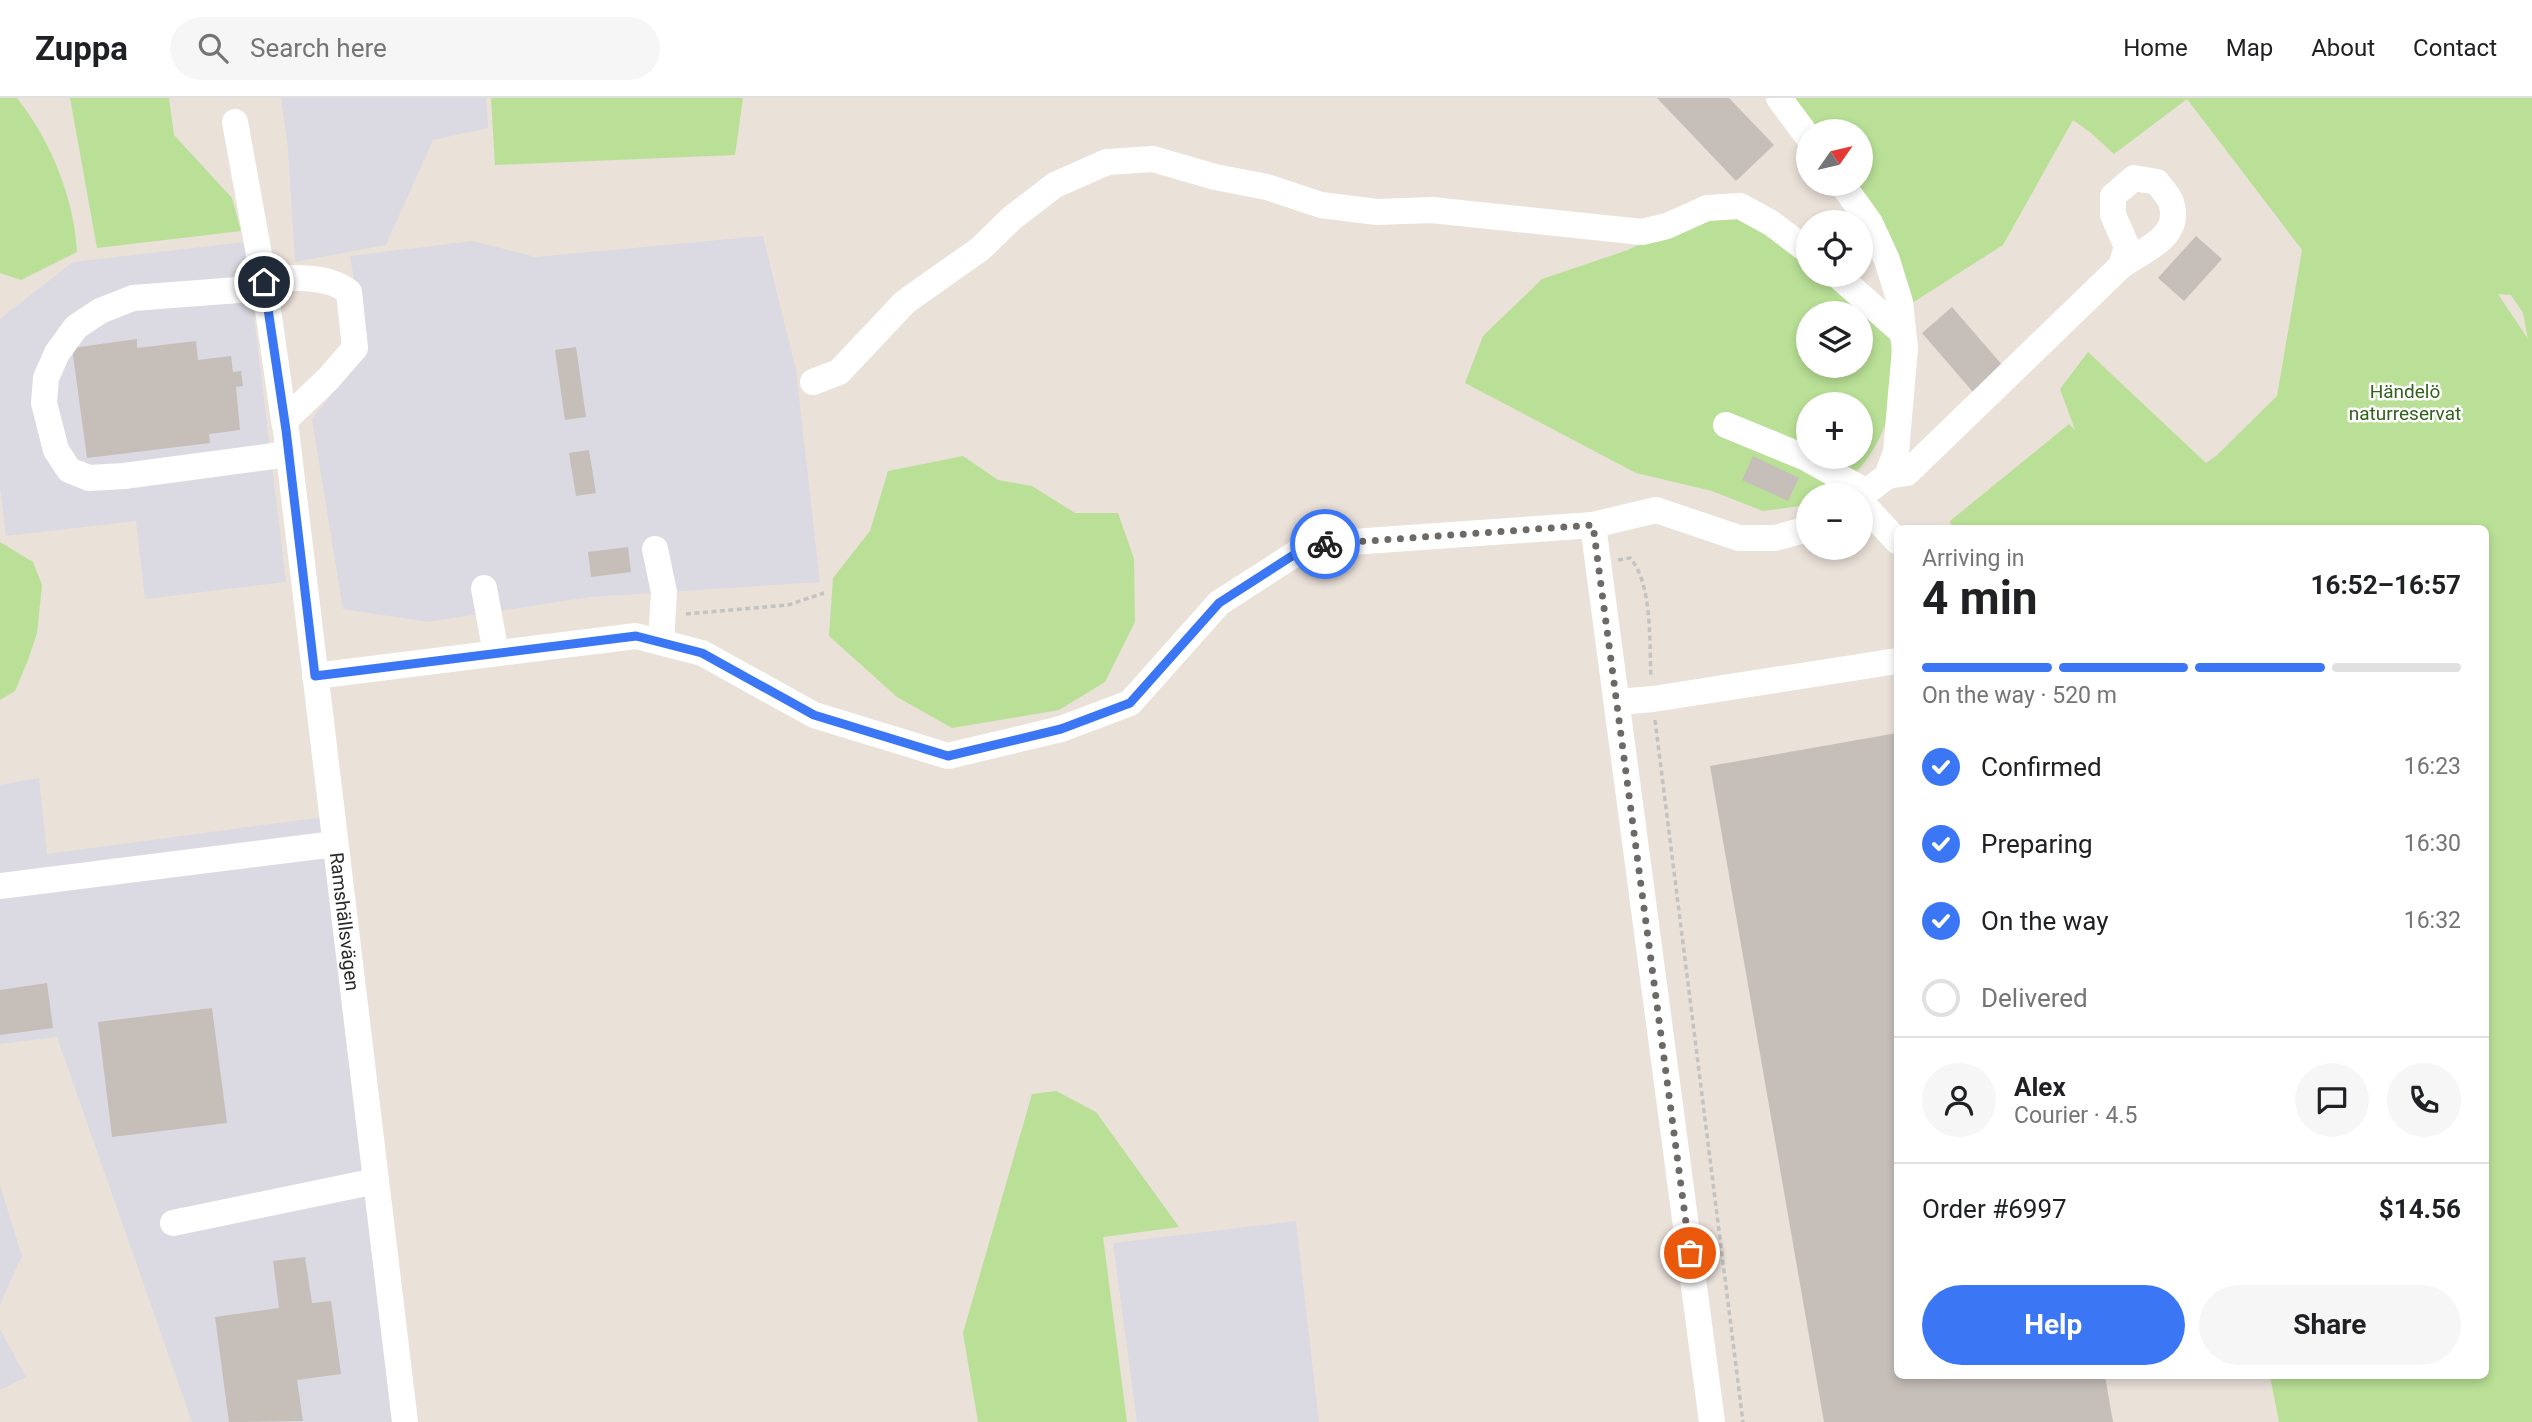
<!DOCTYPE html>
<html lang="en">
<head>
<meta charset="utf-8">
<style>
	:root { --surface:#fff; --page:#f6f6f6; --text:#202124; --muted:#757577; --line:#e0e0e0; --accent:#3b77f5 }
	body { margin:0; font-family:Roboto,sans-serif; background:var(--page); color:var(--text); height:100vh; display:flex; flex-direction:column; font-size:26px; white-space:nowrap }
	* { box-sizing:border-box; margin:0 }
	p { font-size:23px; color:var(--muted) }
	.icon { flex:none; width:38px; height:38px; fill:none; stroke:currentColor; stroke-width:2; stroke-linecap:round; stroke-linejoin:round }
	.map { position:relative; flex:1; overflow:hidden }
	.drawer { position:absolute; left:1894px; top:427px; width:595px; height:854px; display:flex; flex-direction:column; background:var(--surface); border-radius:10px; box-shadow:0 4px 10px #0003 }
	.drawer>* { flex:none }
	.needle { width:46px; rotate:56deg }
	.buttons { position:absolute; left:1796px; top:21px; display:grid; gap:14px }
	.buttons a { display:grid; place-items:center; width:77px; height:77px; border-radius:50%; background:var(--surface); box-shadow:0 4px 10px #0003; font-size:35px }
	.pin { position:absolute; display:grid; place-items:center; width:60px; height:60px; color:#fff; margin:-30px; border:4px solid #fff; border-radius:50%; box-shadow:0 2px 7px #0007 }
	.courier { position:absolute; display:grid; place-items:center; width:70px; height:70px; margin:-35px; border:5px solid #3b77f5; border-radius:50%; background:#fff; color:#222; box-shadow:0 2px 9px #0007 }
	.summary em { font-style:normal; font-weight:700 }
	.summary div { display:flex; flex-direction:column-reverse }
	.summary { display:flex; align-items:center; justify-content:space-between; height:119px; padding:0 28px }
	h1 { font-size:46px; font-weight:700; line-height:52px }
	.bar { display:grid; grid-template-columns:repeat(4,1fr); gap:10px 7px; align-content:center; height:84px; padding:0 28px }
	.bar i { height:9px; border-radius:5px; background:var(--line) }
	.bar .active { background:var(--accent) }
	.bar p { grid-column:span 4 }
	.line { display:flex; align-items:center; gap:18px; padding:0 28px; border-top:2px solid var(--line) }
	.line div { flex:1 }
	.round { display:grid; place-items:center; flex:none; width:74px; height:74px; border-radius:37px; background:var(--page) }
	ol { padding:0 28px; list-style:none }
	li { display:flex; align-items:center; gap:21px; height:77px }
	li p { margin-inline-start:auto }
	li .icon { padding:7px; border-radius:50%; background:var(--accent); color:#fff; stroke-width:4 }
	li:last-child { color:var(--muted) }
	li i { width:38px; height:38px; border:4px solid var(--line); border-radius:50% }
	.cta { display:flex; gap:14px; margin-top:auto; padding:14px 28px }
	.cta a { flex:1; height:80px; border-radius:42px; background:var(--accent); color:#fff; font-size:28px; font-weight:700; line-height:80px; text-align:center }
	.cta a+a { background:var(--page); color:var(--text) }
	header { display:flex; align-items:center; gap:42px; box-sizing:border-box; height:98px; padding:0 35px; background:var(--surface); border-bottom:2px solid var(--line) }
	header strong { font-size:33px }
	nav { display:flex; gap:38px; margin-inline-start:auto; font-size:24px }
	.search { width:490px; height:63px; background:var(--page); display:flex; align-items:center; gap:18px; box-sizing:border-box; padding:0 24px; border-radius:38px; color:var(--muted); font-size:26px }
	.map>svg:first-child { display:block }
	.industrial { fill:#dbdae2 }
	.green { fill:#b9e096; fill-rule:evenodd }
	.building { fill:#c5beb9 }
	.lines { fill:none; stroke-linecap:round; stroke-linejoin:round }
	.path { stroke:#c3c3c3; stroke-width:3.5; stroke-dasharray:5 3.5; stroke-linecap:butt }
	.minor { stroke:#fff; stroke-width:26 }
	.done { stroke:#6c6966; stroke-width:7; stroke-dasharray:0 12.6 }
	.route { stroke:#3b77f5; stroke-width:9 }
	.labels { text-anchor:middle; stroke-width:5; stroke-linejoin:round; paint-order:stroke }
	.park-label { font-size:19px; fill:#33621b; stroke:#fff }
	.street-label { font-size:19px; fill:#282828; stroke:#fff }
</style>
</head>
<body>
<header>
<strong>Zuppa</strong>
<div class="search"><svg class="icon" aria-label="search" viewBox="0 0 24 24"><circle cx="10" cy="10" r="6"/><path d="M15 15l6 6"/></svg>Search here</div>
<nav><a>Home</a><a>Map</a><a>About</a><a>Contact</a></nav>
</header>
<div class="map">
<svg width="2532" height="1324" viewBox="0 0 2532 1324">
	<rect width="100%" height="100%" fill="#eae1d9"/>
	<path class="industrial" d="M281,0H486L488,30L433,42L386,147L295,164L288,51Z
		M763,138L796,272L820,484L590,499L428,524L343,511L312,321L366,253L350,158L473,143L535,159Z
		M245,144L286,484L145,501L136,423L6,438L0,389V221L73,164Z
		M39,680L47,756L324,719L393,1324H192L57,939L0,946V687Z
		M0,1087L22,1158L0,1206Z
		M1296,1123L1319,1324H1137L1113,1145Z
		M0,1231L26,1279L0,1292Z"/>
	<path class="green" d="M0,0H17C51,43 74,100 77,154L21,182L0,175Z
		M70,0H169L174,37L232,100L241,133L97,150Z
		M491,0H743L735,57L495,67Z
		M1794,0H2532V1324H2279L2270,1278H2485V430H1952L1950,423L2069,326L2075,332L2060,291L2088,254L2206,365L2216,358L2277,298L2302,152L2187,1L2114,56L2091,35L2073,22L2003,147L1909,207L1881,118L1858,86H1860V33H1819ZM2498,196L2511,197L2523,215L2528,241Z
		M1736,115L1761,131L1808,169V177H1818L1889,234C1901,307 1888,347 1834,397H1808V407L1763,413L1712,393L1636,375L1465,285L1483,238L1542,181L1628,152L1694,119ZM1808,215H1860V268H1808ZM1808,306H1860V359H1808Z
		M963,358L998,382L1032,388L1075,415H1118L1134,461L1135,524L1105,584L1059,612L952,630L897,599L829,538L833,480L870,433L888,373Z
		M0,444L33,464L42,487L37,535L28,562L15,593L0,602Z
		M1056,993L1096,1014L1179,1129L1103,1139L1127,1324H978L963,1235L1032,996Z"/>
	<path class="building" d="M1657,0H1729L1774,47L1736,83Z
		M2196,138L2222,161L2184,203L2158,180Z
		M1952,209L2003,268L1973,294L1922,235Z
		M137,241V250L196,243L198,262L231,258L233,274L241,273L243,288L236,289L240,332L209,336L210,345L87,360L72,250Z
		M576,249L586,319L565,322L555,252Z
		M589,352L596,395L576,398L569,355Z
		M1753,358L1799,380L1788,403L1742,382Z
		M628,449L631,474L591,479L588,454Z
		M1897,635V1278H2105L2113,1324H1824L1710,668Z
		M47,885L53,930L0,937V892Z
		M212,910L227,1025L112,1039L98,924Z
		M305,1159L312,1205L331,1203L341,1276L297,1282L303,1323L229,1324L215,1219L279,1210L273,1163Z"/>
	<g class="lines">
		<path class="path" d="M1618,462L1630,460C1653,486 1649,545 1651,579
			M686,516L788,507L824,495
			M1655,622L1743,1324"/>
		<g class="minor">
			<path d="M1779,0L1808,39"/>
			<path d="M235,24L264,184"/>
			<path d="M1842,86L1870,125L1887,162L1900,204L1905,250L1896,354L1887,378L1860,399"/>
			<path d="M1837,177L1903,235"/>
			<path d="M264,190L133,200L100,213L76,229L57,255L46,280L44,305L56,352L69,372L89,380L124,378L288,356"/>
			<path d="M813,284L839,274L905,204L980,151L1012,120L1055,87L1107,64L1153,61L1215,79L1267,89L1321,107L1377,114L1432,112L1642,134L1667,128L1707,110L1740,108L1771,125L1808,153"/>
			<path id="s1" d="M284,323L328,281L355,250L349,194C328,177 288,178 264,184L284,323L286,332L405,1324"/>
			<path d="M1726,327L1804,359L1867,394"/>
			<path d="M1887,378L1907,375L2121,168C2142,152 2180,141 2172,108C2171,100 2162,91 2157,84L2134,80L2113,98V117L2127,149L2121,168"/>
			<path d="M1860,403L1897,443"/>
			<path d="M1593,427L1712,1324"/>
			<path d="M655,451L664,494L661,544"/>
			<path d="M484,490L496,555"/>
			<path d="M315,578L636,538L702,555L814,617L948,658L1061,631L1130,605L1219,505L1309,447L1593,427L1656,412L1739,440H1775L1808,431"/>
			<path d="M1617,604L1653,601L1897,563"/>
			<path d="M0,788L335,746"/>
			<path d="M173,1125L376,1083"/>
		</g>
	</g>
	<g class="lines">
		<path class="done" d="M1325,446L1593,427L1690,1155"/>
		<path class="route" d="M264,184L286,332L315,578L636,538L702,555L814,617L948,658L1061,631L1130,605L1219,505L1309,447L1325,446"/>
	</g>
	<g class="labels">
		<g class="park-label">
			<text x="2405" y="300">Händelö<tspan x="2405" dy="22">naturreservat</tspan></text>
		</g>
		<g class="street-label">
			<text dy="7" stroke="none"><textPath href="#s1" startOffset="891">Ramshällsvägen</textPath></text>
		</g>
	</g>
</svg>
<div class="buttons">
<a><svg class="needle" viewBox="-14 -14 28 28"><path d="M0-13l5 13h-10z" fill="#e53935"/><path d="M0 13l5-13h-10z" fill="#757577"/></svg></a>
<a><svg class="icon" aria-label="locate" viewBox="0 0 24 24"><circle cx="12" cy="12" r="6"/><path d="M12 2v4M12 18v4M2 12h4M18 12h4"/></svg></a>
<a><svg class="icon" aria-label="layers" viewBox="0 0 24 24"><path d="M12 4l9 5-9 5-9-5zM3 14l9 5 9-5"/></svg></a>
<a>+</a>
<a>−</a>
</div>
<div class="pin" style="left:1690px;top:1155px;background:#ea580c"><svg class="icon" aria-label="bag" viewBox="0 0 24 24"><path d="M5 8h14l-1 12H6zM9 8a3 3 0 0 1 6 0"/></svg></div>
<div class="pin" style="left:264px;top:184px;background:#1f2937"><svg class="icon" aria-label="home" viewBox="0 0 24 24"><path d="M3 11l9-7 9 7M6 9v11h12V9"/></svg></div>
<div class="courier" style="left:1325px;top:446px"><svg class="icon" aria-label="bike" viewBox="0 0 24 24"><circle cx="6" cy="16" r="4"/><circle cx="18" cy="16" r="4"/><path d="M6 16l4-8h5l3 8M10 8l3 8H6M13 5h3"/></svg></div>
<section class="drawer">
<div class="summary"><div><h1>4 min</h1><p>Arriving in</p></div><em>16:52–16:57</em></div>
<div class="bar"><i class="active"></i><i class="active"></i><i class="active"></i><i></i><p>On the way · 520 m</p></div>
<ol>
<li><svg class="icon" aria-label="check" viewBox="0 0 24 24"><path d="M5 12l5 5 9-10"/></svg>Confirmed<p>16:23</p></li>
<li><svg class="icon" aria-label="check" viewBox="0 0 24 24"><path d="M5 12l5 5 9-10"/></svg>Preparing<p>16:30</p></li>
<li><svg class="icon" aria-label="check" viewBox="0 0 24 24"><path d="M5 12l5 5 9-10"/></svg>On the way<p>16:32</p></li>
<li><i></i>Delivered</li>
</ol>
<div class="line" style="height:126px"><a class="round"><svg class="icon" aria-label="person" viewBox="0 0 24 24"><circle cx="12" cy="8" r="4"/><path d="M4 21q1-7 8-7t8 7"/></svg></a><div><b>Alex</b><p>Courier · 4.5</p></div><a class="round"><svg class="icon" aria-label="chat" viewBox="0 0 24 24"><path d="M4 5h16v11H9l-5 4z"/></svg></a><a class="round"><svg class="icon" aria-label="phone" viewBox="0 0 24 24"><path d="M5 4h4l2 5-3 2q2 4 5 5l2-3 5 2v4C11 20 4 13 5 4z"/></svg></a></div>
<div class="line" style="height:91px"><div>Order #6997</div><b>$14.56</b></div>
<div class="cta"><a>Help</a><a>Share</a></div>
</section>
</div>
</body>
</html>
